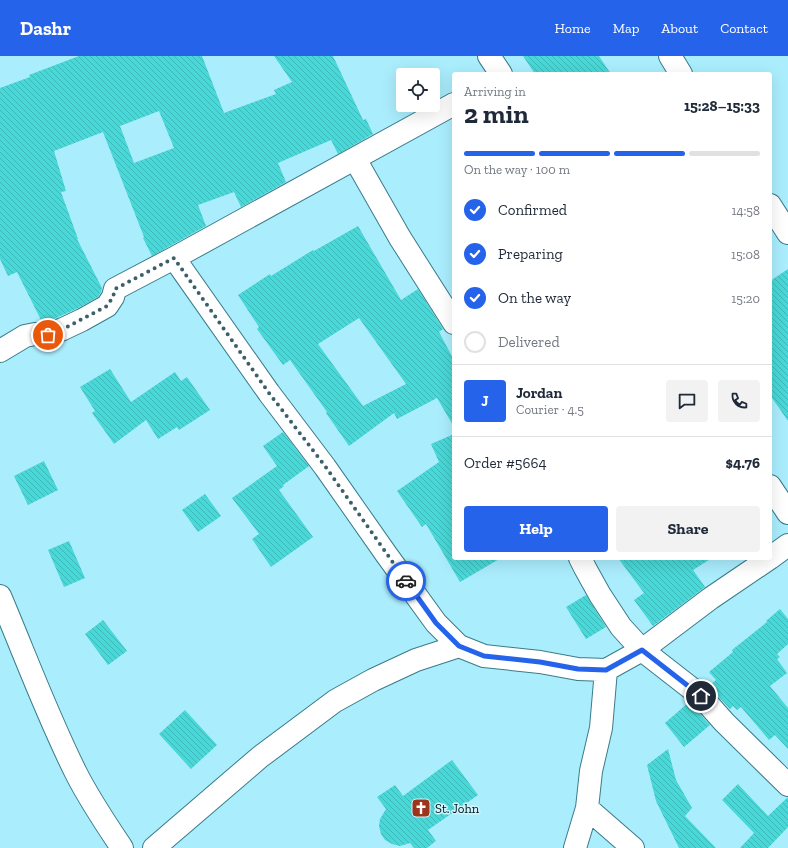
<!DOCTYPE html>
<html lang="en">
<head>
<meta charset="utf-8">
<style>
	:root { --surface:#fff; --page:#f2f2f3; --text:#1f2937; --muted:#747a83; --line:#e0e1e3; --accent:#2563eb }
	body { margin:0; font-family:"Zilla Slab",serif; background:var(--page); color:var(--text); height:100vh; display:flex; flex-direction:column; font-size:15px; white-space:nowrap }
	* { box-sizing:border-box; margin:0 }
	p { font-size:13px; color:var(--muted) }
	.icon { flex:none; width:22px; height:22px; fill:none; stroke:currentColor; stroke-width:2; stroke-linecap:round; stroke-linejoin:round }
	.map { position:relative; flex:1; overflow:hidden }
	.sheet { position:absolute; left:452px; top:16px; width:320px; height:488px; display:flex; flex-direction:column; background:var(--surface); border-radius:4px; box-shadow:0 4px 16px #0002 }
	.sheet>* { flex:none }
	.fabs { position:absolute; left:396px; top:12px; display:grid; gap:8px }
	.fabs a { display:grid; place-items:center; width:44px; height:44px; border-radius:4px; background:var(--surface); box-shadow:0 4px 16px #0002; font-size:20px }
	.pin { position:absolute; display:grid; place-items:center; width:34px; height:34px; color:#fff; margin:-17px; border:2px solid #fff; border-radius:50%; box-shadow:0 1px 4px #0007 }
	.courier { position:absolute; display:grid; place-items:center; width:40px; height:40px; margin:-20px; border:3px solid #2563eb; border-radius:50%; background:#fff; color:#222; box-shadow:0 1px 5px #0007 }
	.summary em { font-style:normal; font-weight:800 }
	.summary div { display:flex; flex-direction:column-reverse }
	.summary { display:flex; align-items:center; justify-content:space-between; height:68px; padding:0 12px }
	h1 { font-size:26px; font-weight:800; line-height:30px }
	.bar { display:grid; grid-template-columns:repeat(4,1fr); gap:6px 4px; align-content:center; height:48px; padding:0 12px }
	.bar i { height:5px; border-radius:3px; background:var(--line) }
	.bar .current { background:var(--accent) }
	.bar p { grid-column:span 4 }
	.line { display:flex; align-items:center; gap:10px; padding:0 12px; border-top:1px solid var(--line) }
	.line div { flex:1 }
	.round { display:grid; place-items:center; flex:none; width:42px; height:42px; border-radius:4px; background:var(--page) }
	ol { padding:0 12px; list-style:none }
	li { display:flex; align-items:center; gap:12px; height:44px }
	li p { margin-inline-start:auto }
	li .icon { padding:4px; border-radius:50%; background:var(--accent); color:#fff; stroke-width:4 }
	li:last-child { color:var(--muted) }
	li i { width:22px; height:22px; border:2px solid var(--line); border-radius:50% }
	.button { display:flex; gap:8px; margin-top:auto; padding:8px 12px }
	.button a { flex:1; height:46px; border-radius:4px; background:var(--accent); color:#fff; font-size:16px; font-weight:800; line-height:46px; text-align:center }
	.button a+a { background:var(--page); color:var(--text) }
	header { display:flex; align-items:center; gap:24px; box-sizing:border-box; height:56px; padding:0 20px; background:var(--accent); color:#fff }
	header strong { font-size:19px }
	nav { display:flex; gap:22px; margin-inline-start:auto; font-size:14px }
	.map>svg:first-child { display:block }
	.building { fill:url(#building-back-hatch); fill-rule:evenodd }
	.lines { fill:none; stroke-linecap:round; stroke-linejoin:round }
	.minor-casing { stroke:#3a7b8a; stroke-width:24 }
	.minor { stroke:#fff; stroke-width:22 }
	.done { stroke:#3b6069; stroke-width:4; stroke-dasharray:0 7.2 }
	.route { stroke:#2563eb; stroke-width:5 }
	.labels { text-anchor:middle; stroke-width:3; stroke-linejoin:round; paint-order:stroke }
	.poi-label { font-size:13px; fill:#00141a; stroke:#cff6ff; text-anchor:start }
</style>
</head>
<body>
<header>
<strong>Dashr</strong>
<nav><a>Home</a><a>Map</a><a>About</a><a>Contact</a></nav>
</header>
<div class="map">
<svg width="788" height="792" viewBox="0 0 788 792">
	<defs>
		<pattern id="building-back-hatch" width="6" height="6" patternUnits="userSpaceOnUse"><rect width="6" height="6" fill="#47d8d7"/><path d="M-1 5l2 2M0 0l6 6M5-1l2 2" fill="none" stroke="#3cb8b8"/></pattern>
	</defs>
	<rect width="100%" height="100%" fill="#aaedfd"/>
	<path class="building" d="M79,0H202L224,57L276,38L274,34L292,26L274,0H333L363,64L366,63L373,78L338,98L331,84L278,107L286,126L241,151L234,136L198,149L206,170L152,200L143,182L144,181L103,76L54,95L66,135L61,136L78,183H77L102,232L101,236L98,241L76,253L47,266H42L17,216L8,220L0,203V32L30,21L29,19ZM159,55L174,92L134,107L120,70Z
		M523,0H599L611,18H535Z
		M358,170L401,244L418,233L443,273L439,276L454,304V371L437,342L397,363L394,357L349,390L326,357L327,356L290,304L283,309L257,273L259,271L238,239L270,218L271,220L313,194L314,195ZM359,262L406,328L363,350L318,288Z
		M788,213V365L770,339V225Z
		M110,313L131,346L175,316L181,325L187,321L210,354L179,374L177,371L158,383L146,364L114,388L92,357L95,355L80,331Z
		M283,376L309,410L283,429L284,430L279,434L313,481L271,511L252,483L259,478L232,442L277,410L263,390Z
		M454,378V502H501L460,526L426,468L422,471L397,435L439,406L431,388Z
		M44,405L58,434L28,449L14,420Z
		M205,438L221,460L198,476L182,454Z
		M69,485L85,522L64,531L48,494Z
		M618,502H712L693,514L705,531L653,570L634,544L644,537Z
		M586,539L606,571L586,583L566,551Z
		M780,553L788,563V588L777,598L780,601L777,603L787,617L770,630L788,652V693L775,679L769,684L741,651L737,654L733,650L730,653L709,630L716,624L709,616L733,596L732,594L767,566L766,565Z
		M103,564L127,595L108,609L85,578Z
		M689,646L710,669L684,691L665,667Z
		M185,654L217,689L191,713L159,678Z
		M668,693L676,724L692,752L685,760L716,792H679L656,745L647,709Z
		M452,704L478,739L428,774L436,785L427,792H414L410,787L400,790L392,788L385,784L381,778L379,770L380,763L386,753L377,741L395,729L403,740Z
		M738,728L768,760L788,741V771L768,792H740L754,777L722,744Z"/>
	<g class="lines">
		<g class="minor-casing">
			<path id="minor" d="M489,0L501,18
				M670,0L681,18
				M355,103L400,182L454,267
				M770,149L788,177
				M174,202L269,337L325,411L386,498L436,567L459,590L484,600L540,606L578,613L606,614L642,594L711,542L770,502
				M0,295L25,280L35,278H42L48,279L63,273L82,264L107,250L113,241L115,233L174,202L454,48
				M770,430L788,457
				M580,502L585,512L600,539L621,571L642,594L701,640L724,666L788,729
				M770,502L788,489
				M0,540C25,599 47,659 76,717C89,743 106,768 122,792
				M587,752L633,792
				M154,792L260,701L335,645L373,624L416,604L459,590
				M575,792L587,752L591,715L601,672L606,614"/>
		</g>
		<use href="#minor" class="minor"/>
	</g>
	<g class="lines">
		<path class="done" d="M48,279L63,273L107,250L113,241L115,233L174,202L269,337L325,410L406,525"/>
		<path class="route" d="M406,525L436,567L459,590L484,600L540,606L578,613L606,614L642,594L701,640"/>
	</g>
	<defs>
		<g id="church-square" transform="scale(1)"><rect x="-9" y="-9" width="18" height="18" rx="4" fill="#9d351c" stroke="#cff6ff"/><path d="M-1.2-6h2.4v3.5h3.3v2.4h-3.3V6h-2.4V-.1h-3.3v-2.4h3.3Z" fill="#fff"/></g>
	</defs>
	<g fill-rule="evenodd">
		<use href="#church-square" x="421" y="752"/>
	</g>
	<g class="labels">
		<g class="poi-label">
			<text x="435" y="757">St. John</text>
		</g>
	</g>
</svg>
<div class="fabs">
<a><svg class="icon" aria-label="locate" viewBox="0 0 24 24"><circle cx="12" cy="12" r="6"/><path d="M12 2v4M12 18v4M2 12h4M18 12h4"/></svg></a>
</div>
<div class="pin" style="left:48px;top:279px;background:#ea580c"><svg class="icon" aria-label="bag" viewBox="0 0 24 24"><path d="M5 8h14l-1 12H6zM9 8a3 3 0 0 1 6 0"/></svg></div>
<div class="pin" style="left:701px;top:640px;background:#1f2937"><svg class="icon" aria-label="home" viewBox="0 0 24 24"><path d="M3 11l9-7 9 7M6 9v11h12V9"/></svg></div>
<div class="courier" style="left:406px;top:525px"><svg class="icon" aria-label="car" viewBox="0 0 24 24"><path d="M5 17H2v-5l4-1 3-4h7l3 4 3 1v5h-3M9 17h6M6 11h13"/><circle cx="7" cy="17" r="2"/><circle cx="17" cy="17" r="2"/></svg></div>
<section class="sheet">
<div class="summary"><div><h1>2 min</h1><p>Arriving in</p></div><em>15:28–15:33</em></div>
<div class="bar"><i class="current"></i><i class="current"></i><i class="current"></i><i></i><p>On the way · 100 m</p></div>
<ol>
<li><svg class="icon" aria-label="check" viewBox="0 0 24 24"><path d="M5 12l5 5 9-10"/></svg>Confirmed<p>14:58</p></li>
<li><svg class="icon" aria-label="check" viewBox="0 0 24 24"><path d="M5 12l5 5 9-10"/></svg>Preparing<p>15:08</p></li>
<li><svg class="icon" aria-label="check" viewBox="0 0 24 24"><path d="M5 12l5 5 9-10"/></svg>On the way<p>15:20</p></li>
<li><i></i>Delivered</li>
</ol>
<div class="line" style="height:72px"><b class="round" style="background:var(--accent);color:#fff">J</b><div><b>Jordan</b><p>Courier · 4.5</p></div><a class="round"><svg class="icon" aria-label="chat" viewBox="0 0 24 24"><path d="M4 5h16v11H9l-5 4z"/></svg></a><a class="round"><svg class="icon" aria-label="phone" viewBox="0 0 24 24"><path d="M5 4h4l2 5-3 2q2 4 5 5l2-3 5 2v4C11 20 4 13 5 4z"/></svg></a></div>
<div class="line" style="height:52px"><div>Order #5664</div><b>$4.76</b></div>
<div class="button"><a>Help</a><a>Share</a></div>
</section>
</div>
</body>
</html>
